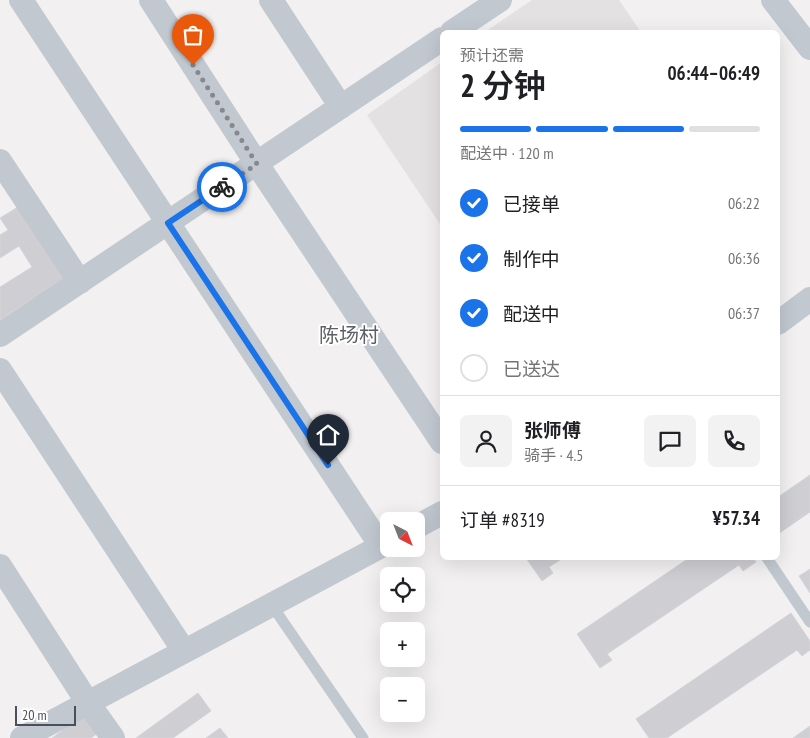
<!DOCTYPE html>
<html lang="zh">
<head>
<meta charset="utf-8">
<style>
	:root { --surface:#fff; --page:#f2f2f2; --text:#202124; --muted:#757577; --line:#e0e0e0; --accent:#1a73e8 }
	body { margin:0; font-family:"PT Sans Narrow","Noto Sans SC",sans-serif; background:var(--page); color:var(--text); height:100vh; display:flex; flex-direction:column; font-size:19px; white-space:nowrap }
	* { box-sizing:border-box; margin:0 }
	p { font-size:16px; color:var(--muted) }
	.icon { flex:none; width:28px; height:28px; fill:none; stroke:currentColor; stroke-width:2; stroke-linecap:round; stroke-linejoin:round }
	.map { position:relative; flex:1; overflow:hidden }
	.panel { position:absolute; left:440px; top:30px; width:340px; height:530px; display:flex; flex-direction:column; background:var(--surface); border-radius:8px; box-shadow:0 5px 20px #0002 }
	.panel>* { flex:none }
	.needle { width:32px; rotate:138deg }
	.controls { position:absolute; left:380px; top:512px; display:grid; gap:10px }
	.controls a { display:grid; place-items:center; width:45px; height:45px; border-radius:8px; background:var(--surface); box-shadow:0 5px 20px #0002; font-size:25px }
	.scale { position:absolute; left:15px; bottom:12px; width:61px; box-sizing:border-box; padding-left:5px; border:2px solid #4a505b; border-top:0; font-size:14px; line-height:18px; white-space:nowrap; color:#4a505b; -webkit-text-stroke:4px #fff; paint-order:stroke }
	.pin { position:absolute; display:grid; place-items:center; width:42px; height:42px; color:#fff; margin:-51px -21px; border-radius:50% 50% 50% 0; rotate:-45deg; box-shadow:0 0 5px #0007 }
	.pin .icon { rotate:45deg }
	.courier { position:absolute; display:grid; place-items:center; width:50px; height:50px; margin:-25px; border:4px solid #1a73e8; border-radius:50%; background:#fff; color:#222; box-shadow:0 1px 6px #0007 }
	.head em { font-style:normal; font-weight:600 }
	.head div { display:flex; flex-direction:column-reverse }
	.head { display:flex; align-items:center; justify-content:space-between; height:85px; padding:0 20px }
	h1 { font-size:32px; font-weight:600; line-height:38px }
	.bar { display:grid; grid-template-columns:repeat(4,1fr); gap:8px 5px; align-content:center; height:60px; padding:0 20px }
	.bar i { height:6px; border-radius:4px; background:var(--line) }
	.bar .selected { background:var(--accent) }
	.bar p { grid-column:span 4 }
	.line { display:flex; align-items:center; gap:12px; padding:0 20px; border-top:1px solid var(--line) }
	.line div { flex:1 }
	.round { display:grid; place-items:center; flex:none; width:52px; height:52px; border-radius:8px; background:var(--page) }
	ol { padding:0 20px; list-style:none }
	li { display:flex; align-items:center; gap:15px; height:55px }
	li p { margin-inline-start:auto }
	li .icon { padding:5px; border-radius:50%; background:var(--accent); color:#fff; stroke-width:4 }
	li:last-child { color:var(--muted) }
	li i { width:28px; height:28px; border:2px solid var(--line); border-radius:50% }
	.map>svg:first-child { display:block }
	.education { fill:#e3e1e1 }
	.building { fill:#ceced3; stroke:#d4d5da }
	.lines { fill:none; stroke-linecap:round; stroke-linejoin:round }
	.service { stroke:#c2c8d0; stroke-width:11 }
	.minor { stroke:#c2c8d0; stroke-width:24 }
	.done { stroke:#85888f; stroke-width:5; stroke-dasharray:0 9 }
	.route { stroke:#1a73e8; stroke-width:6 }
	.labels { text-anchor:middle; stroke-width:4; stroke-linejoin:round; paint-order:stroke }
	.quarter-label { font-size:20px; fill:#5d5f64; stroke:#fff }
</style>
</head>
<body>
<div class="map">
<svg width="810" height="738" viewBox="0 0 810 738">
	<rect width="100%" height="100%" fill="#f2f0f0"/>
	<path class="education" d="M532,0H619L641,32H485Z
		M442,62V227L367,115Z"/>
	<path class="building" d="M18,207L64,278L0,320V287L32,267L19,246L0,258V235L8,230L0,218Z
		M810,475V512L778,534V497Z
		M526,558H563L549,567L553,573L542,581Z
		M689,558H753L756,562L743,571L739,565L607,654L612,660L600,668L577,634Z
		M810,569V593L799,576Z
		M791,613L810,641V650L802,656L797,650L667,738H649L636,719Z
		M198,693L211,711L173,738H136Z
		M85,714L98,733L91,738H52Z
		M810,726V738H793Z
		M220,728L228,738H206Z"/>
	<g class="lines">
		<path class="service" d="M767,558L810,622
			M271,604L363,738"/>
		<path class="minor" d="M21,0L381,546
			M151,0L257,164L442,442
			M271,0L341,107
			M773,0L810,48
			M452,32L500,0
			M0,161L80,282
			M778,323L810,299
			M0,335L442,39
			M0,370L184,651
			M416,527L442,513
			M0,566L88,703L113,738
			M22,738L389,542"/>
	</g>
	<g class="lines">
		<path class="done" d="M193,65L257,164L222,187"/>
		<path class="route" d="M222,187L168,223L328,465"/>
	</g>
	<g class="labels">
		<g class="quarter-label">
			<text x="349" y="342">陈场村</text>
		</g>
	</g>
</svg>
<div class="controls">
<a><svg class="needle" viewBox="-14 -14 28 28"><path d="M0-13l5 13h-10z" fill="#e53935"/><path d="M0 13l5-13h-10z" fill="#757577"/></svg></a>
<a><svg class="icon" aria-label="locate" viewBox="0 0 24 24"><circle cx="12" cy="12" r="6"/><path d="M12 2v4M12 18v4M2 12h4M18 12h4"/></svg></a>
<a>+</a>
<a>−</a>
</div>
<div class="scale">20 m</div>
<div class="pin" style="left:193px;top:65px;background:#ea580c"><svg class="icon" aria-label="bag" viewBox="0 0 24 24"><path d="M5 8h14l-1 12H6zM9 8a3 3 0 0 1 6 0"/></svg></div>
<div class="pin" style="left:328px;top:465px;background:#1f2937"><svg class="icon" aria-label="home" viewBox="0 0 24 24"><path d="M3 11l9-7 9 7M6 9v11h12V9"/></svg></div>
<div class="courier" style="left:222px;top:187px"><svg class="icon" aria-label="bike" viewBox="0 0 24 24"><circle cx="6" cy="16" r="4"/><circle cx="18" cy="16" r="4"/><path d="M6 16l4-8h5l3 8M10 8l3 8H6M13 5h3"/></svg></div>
<section class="panel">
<div class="head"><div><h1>2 分钟</h1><p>预计还需</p></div><em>06:44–06:49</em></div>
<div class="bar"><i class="selected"></i><i class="selected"></i><i class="selected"></i><i></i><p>配送中 · 120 m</p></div>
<ol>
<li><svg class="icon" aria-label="check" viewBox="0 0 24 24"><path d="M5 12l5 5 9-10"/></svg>已接单<p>06:22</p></li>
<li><svg class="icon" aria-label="check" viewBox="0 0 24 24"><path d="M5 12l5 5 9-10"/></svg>制作中<p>06:36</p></li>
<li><svg class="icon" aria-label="check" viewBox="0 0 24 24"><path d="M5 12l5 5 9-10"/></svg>配送中<p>06:37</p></li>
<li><i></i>已送达</li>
</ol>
<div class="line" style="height:90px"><a class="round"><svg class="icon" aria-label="person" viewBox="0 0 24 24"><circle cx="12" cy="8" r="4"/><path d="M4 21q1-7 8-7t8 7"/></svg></a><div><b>张师傅</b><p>骑手 · 4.5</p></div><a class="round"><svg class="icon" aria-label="chat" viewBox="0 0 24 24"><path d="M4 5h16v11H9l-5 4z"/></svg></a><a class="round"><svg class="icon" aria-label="phone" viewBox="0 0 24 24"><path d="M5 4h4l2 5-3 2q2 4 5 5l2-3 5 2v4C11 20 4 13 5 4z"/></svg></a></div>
<div class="line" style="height:65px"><div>订单 #8319</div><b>¥57.34</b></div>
</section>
</div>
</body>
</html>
